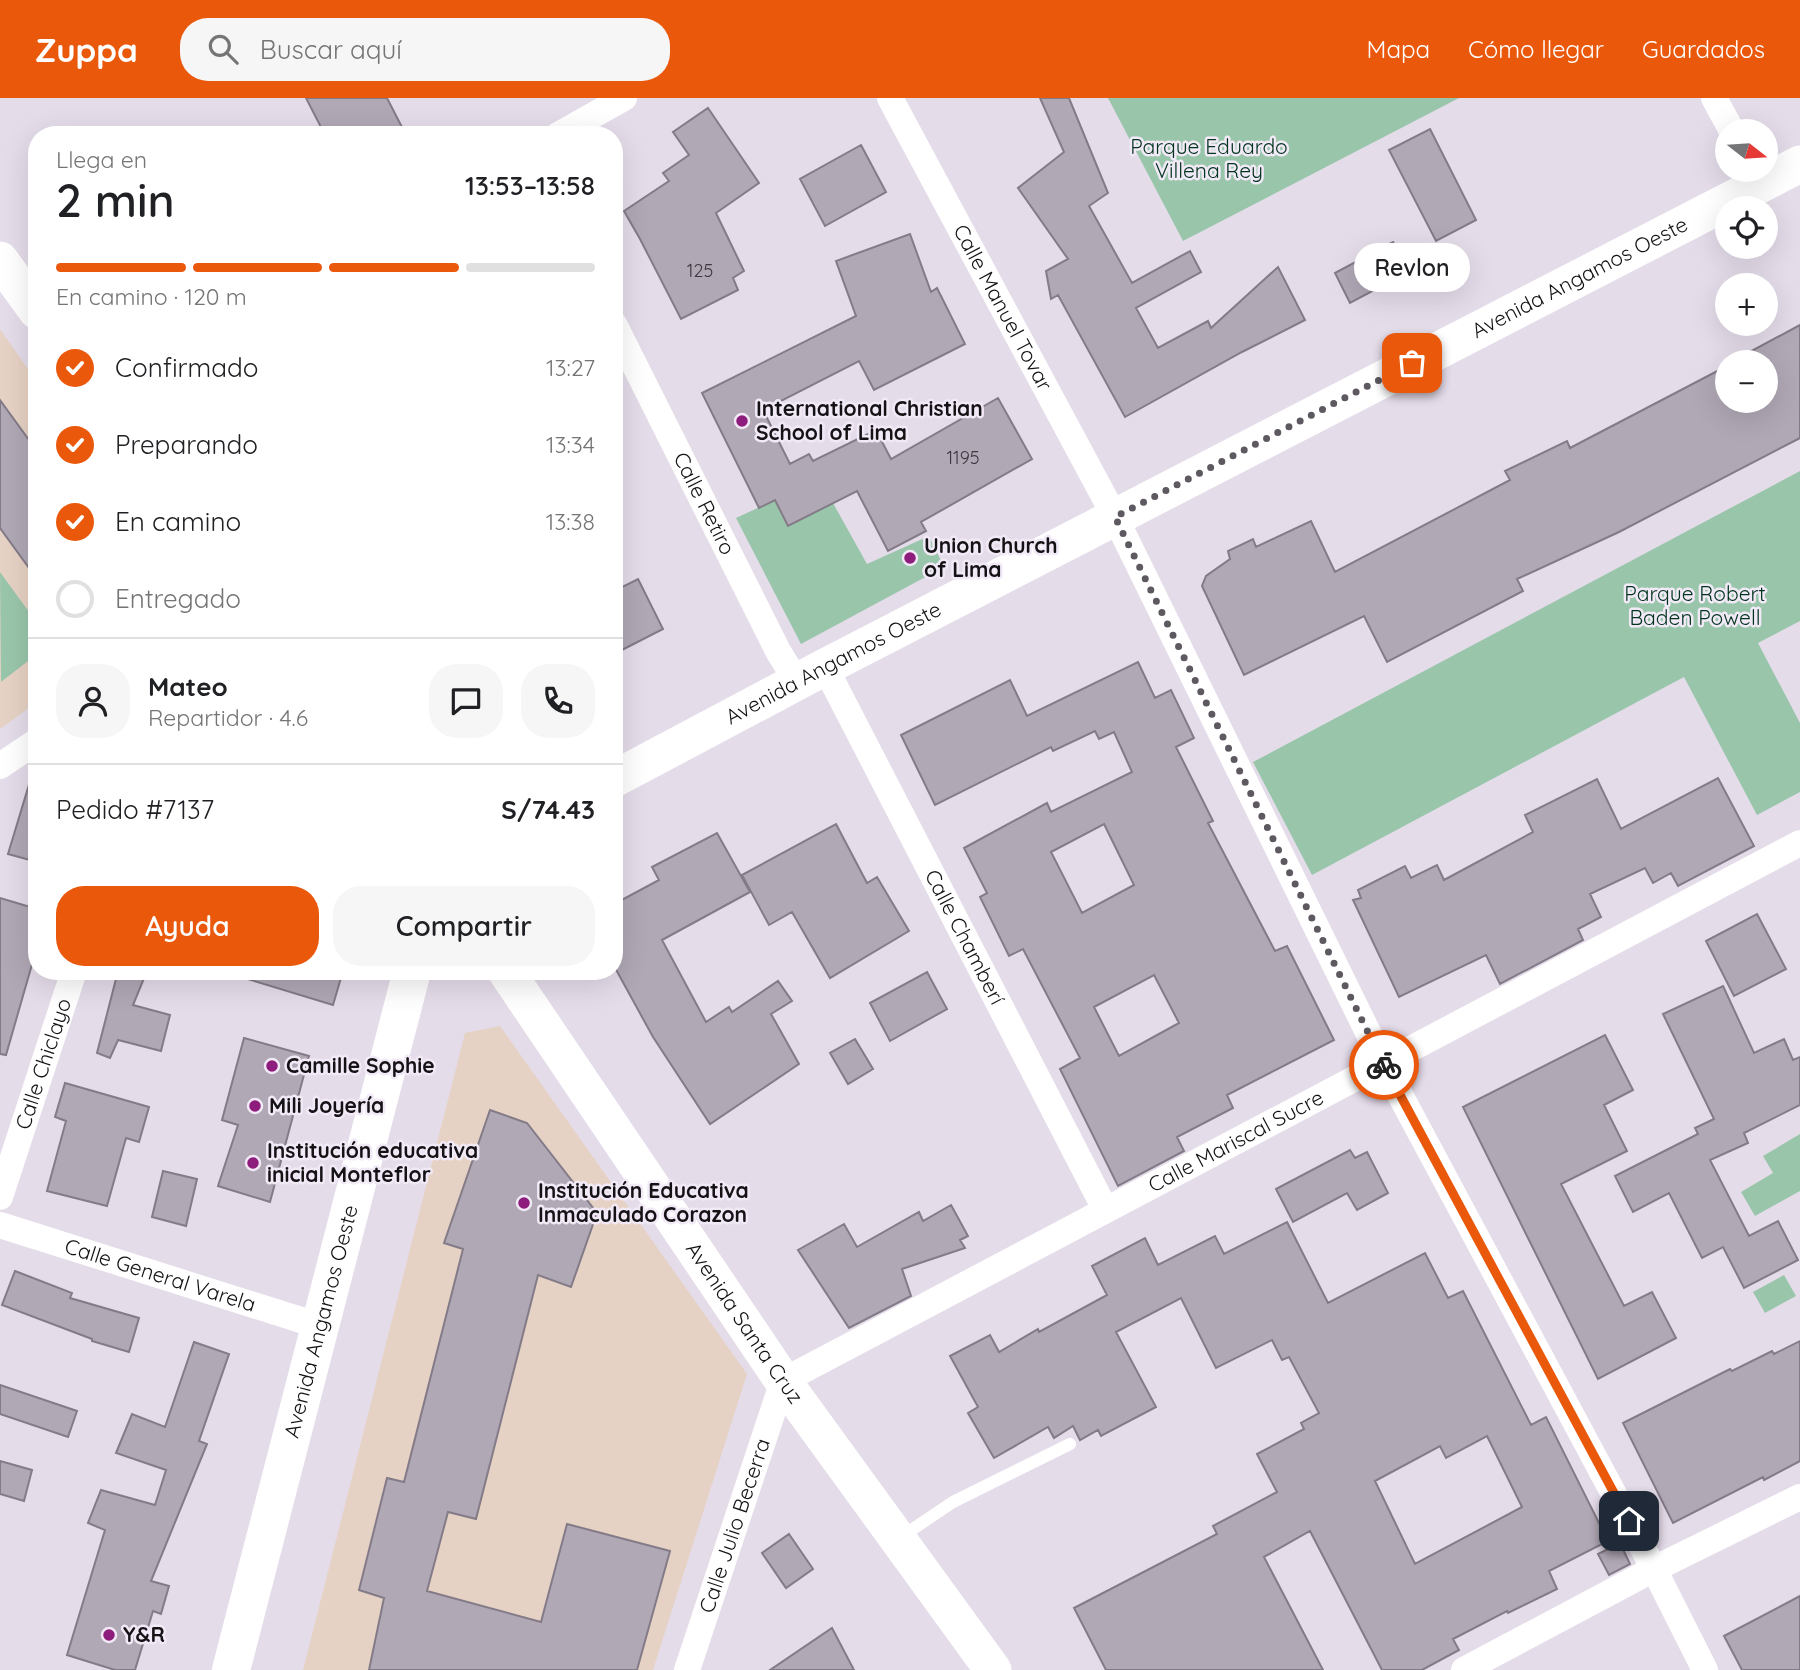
<!DOCTYPE html>
<html lang="es">
<head>
<meta charset="utf-8">
<style>
	:root { --surface:#fff; --page:#f6f6f6; --text:#202124; --muted:#757577; --line:#e0e0e0; --accent:#ea580c }
	body { margin:0; font-family:Quicksand,sans-serif; background:var(--page); color:var(--text); height:100vh; display:flex; flex-direction:column; font-size:26px; white-space:nowrap }
	* { box-sizing:border-box; margin:0 }
	p { font-size:23px; color:var(--muted) }
	.icon { flex:none; width:38px; height:38px; fill:none; stroke:currentColor; stroke-width:2; stroke-linecap:round; stroke-linejoin:round }
	.map { position:relative; flex:1; overflow:hidden }
	.details { position:absolute; left:28px; top:28px; width:595px; height:854px; display:flex; flex-direction:column; background:var(--surface); border-radius:28px; box-shadow:0 7px 28px #0002 }
	.details>* { flex:none }
	.needle { width:46px; rotate:107deg }
	.buttons { position:absolute; left:1715px; top:21px; display:grid; gap:14px }
	.buttons a { display:grid; place-items:center; width:63px; height:63px; border-radius:50%; background:var(--surface); box-shadow:0 7px 28px #0002; font-size:35px }
	.pin { position:absolute; display:grid; place-items:center; width:60px; height:60px; color:#fff; margin:-30px; border-radius:14px; box-shadow:0 4px 10px #0006 }
	.courier { position:absolute; display:grid; place-items:center; width:70px; height:70px; margin:-35px; border:5px solid #ea580c; border-radius:50%; background:#fff; color:#222; box-shadow:0 2px 9px #0007 }
	.bubble { position:absolute; height:49px; border-radius:24px; background:var(--surface); box-shadow:0 7px 28px #0002; font-size:23px; font-weight:600; line-height:49px; text-align:center }
	.headline em { font-style:normal; font-weight:600 }
	.headline div { display:flex; flex-direction:column-reverse }
	.headline { display:flex; align-items:center; justify-content:space-between; height:119px; padding:0 28px }
	h1 { font-size:46px; font-weight:600; line-height:52px }
	.bar { display:grid; grid-template-columns:repeat(4,1fr); gap:10px 7px; align-content:center; height:84px; padding:0 28px }
	.bar i { height:9px; border-radius:5px; background:var(--line) }
	.bar .on { background:var(--accent) }
	.bar p { grid-column:span 4 }
	.line { display:flex; align-items:center; gap:18px; padding:0 28px; border-top:2px solid var(--line) }
	.line div { flex:1 }
	.round { display:grid; place-items:center; flex:none; width:74px; height:74px; border-radius:28px; background:var(--page) }
	ol { padding:0 28px; list-style:none }
	li { display:flex; align-items:center; gap:21px; height:77px }
	li p { margin-inline-start:auto }
	li .icon { padding:7px; border-radius:50%; background:var(--accent); color:#fff; stroke-width:4 }
	li:last-child { color:var(--muted) }
	li i { width:38px; height:38px; border:4px solid var(--line); border-radius:50% }
	.action { display:flex; gap:14px; margin-top:auto; padding:14px 28px }
	.action a { flex:1; height:80px; border-radius:28px; background:var(--accent); color:#fff; font-size:28px; font-weight:600; line-height:80px; text-align:center }
	.action a+a { background:var(--page); color:var(--text) }
	header { display:flex; align-items:center; gap:42px; box-sizing:border-box; height:98px; padding:0 35px; background:var(--accent); color:#fff }
	header strong { font-size:33px }
	nav { display:flex; gap:38px; margin-inline-start:auto; font-size:24px }
	.search { width:490px; height:63px; background:var(--page); display:flex; align-items:center; gap:18px; box-sizing:border-box; padding:0 24px; border-radius:28px; color:var(--muted); font-size:26px }
	.map>svg:first-child { display:block }
	.education { fill:#e6d2c4 }
	.green { fill:#99c6ab }
	.building { fill:#b0a8b5; stroke:#837b87; stroke-width:2; fill-rule:evenodd }
	.lines { fill:none; stroke-linecap:round; stroke-linejoin:round }
	.lane { stroke:#fff; stroke-width:12 }
	.street { stroke:#fff; stroke-width:26 }
	.secondary { stroke:#fff; stroke-width:37 }
	.primary { stroke:#fff; stroke-width:38 }
	.done { stroke:#5e5960; stroke-width:7; stroke-dasharray:0 12.6 }
	.route { stroke:#ea580c; stroke-width:9 }
	.poi-dot { fill:#8d1c7d; stroke:#f2e9f7; stroke-width:2.5 }
	.labels { text-anchor:middle; stroke-width:5; stroke-linejoin:round; paint-order:stroke }
	.number-label { font-size:18px; fill:#3c383e }
	.park-label { font-size:21px; fill:#01341d; stroke:#f2e9f7 }
	.street-label { font-size:21px; fill:#151216; stroke:#f2e9f7 }
	.poi-label { font-size:21px; font-weight:bold; fill:#151216; stroke:#f2e9f7; text-anchor:start }
</style>
</head>
<body>
<header>
<strong>Zuppa</strong>
<div class="search"><svg class="icon" aria-label="search" viewBox="0 0 24 24"><circle cx="10" cy="10" r="6"/><path d="M15 15l6 6"/></svg>Buscar aquí</div>
<nav><a>Mapa</a><a>Cómo llegar</a><a>Guardados</a></nav>
</header>
<div class="map">
<svg width="1800" height="1572" viewBox="0 0 1800 1572">
	<rect width="100%" height="100%" fill="#e5dcea"/>
	<path class="education" d="M0,231L37,284V604L0,631Z
		M500,928L747,1276L653,1572H303L465,935Z"/>
	<path class="green" d="M1108,0H1459L1183,143Z
		M1800,373V523L1758,545L1800,625V694L1757,717L1684,579L1312,777L1253,664Z
		M775,402L833,405L867,466L929,438L944,469L801,546L736,420Z
		M0,474L37,525V556L1,584Z
		M1800,1036V1093L1755,1118L1741,1094L1773,1075L1763,1058Z
		M1784,1177L1796,1198L1765,1215L1753,1194Z"/>
	<path class="building" d="M306,0H387L406,37H325Z
		M1040,0H1069L1108,95L1089,108L1132,185L1190,153L1201,174L1136,210L1158,250L1208,223L1211,230L1278,169L1305,222L1242,254L1125,319L1058,197L1051,201L1046,173L1068,161L1018,90L1064,54Z
		M708,10L759,85L716,115L744,173L733,180L738,192L681,221L640,141L624,113L669,83L663,75L689,57L673,34Z
		M1430,31L1476,122L1436,143L1389,52Z
		M861,47L886,94L825,128L800,81Z
		M910,136L931,194L937,190L965,246L874,292L859,263L763,312L790,366L809,356L813,363L876,332L891,361L998,300L1032,361L921,424L926,433L888,453L857,393L788,428L775,402L759,410L702,295L856,218L836,163Z
		M1393,144L1410,173L1350,205L1335,175Z
		M1800,227V340L1619,434L1517,481L1523,493L1387,564L1364,518L1244,577L1202,488L1206,478L1230,461L1228,453L1253,441L1256,449L1311,423L1335,474L1510,382L1505,373L1567,343L1570,350L1727,268V303H1766V264H1731Z
		M0,302L37,353V481L0,430Z
		M638,481L663,531L614,556V493Z
		M1138,564L1155,600L1171,592L1194,640L1176,649L1213,723L1208,725L1275,853L1287,848L1334,942L1227,997L1233,1010L1177,1039L1184,1053L1118,1088L1060,971L1080,960L1023,851L1009,858L980,799L987,795L964,750L1047,705L1051,714L1132,674L1114,634L1099,641L1095,633L1053,653L1051,649L935,707L901,637L1010,582L1027,618ZM1104,726L1134,787L1082,815L1051,754ZM1154,877L1179,925L1119,958L1094,909Z
		M31,680L37,681V764L8,756Z
		M1718,680L1754,748L1678,788L1671,775L1653,785L1645,770L1590,796L1601,819L1578,831L1583,842L1500,886L1486,857L1399,899L1353,802L1361,800L1358,792L1405,768L1411,780L1437,767L1444,782L1533,734L1525,717L1597,681L1621,731Z
		M836,726L867,785L877,779L909,833L830,880L792,814L769,827L742,777Z
		M717,735L750,794L662,842L706,924L729,909L732,914L778,883L792,903L771,916L799,966L710,1026L653,939L614,868V806L659,782L652,769Z
		M0,800L37,811V849L6,957L0,956Z
		M1757,816L1786,871L1734,898L1706,843Z
		M118,873H147L133,907L170,917L161,953L118,942L110,960L97,955Z
		M241,873H343L333,907L241,879Z
		M927,874L947,911L890,943L870,905Z
		M1723,888L1754,955L1784,941L1793,962L1800,959V1007L1744,1035L1748,1045L1710,1062L1749,1138L1778,1123L1798,1162L1744,1190L1723,1149L1702,1160L1669,1095L1633,1114L1615,1078L1698,1036L1695,1030L1714,1021L1663,916Z
		M1605,937L1633,992L1604,1007L1627,1053L1561,1086L1624,1208L1652,1194L1676,1240L1598,1281L1463,1009Z
		M244,940L309,958L270,1104L218,1088L238,1027L222,1022Z
		M855,941L873,971L848,986L830,955Z
		M65,985L149,1009L139,1044L126,1040L107,1108L47,1093L66,1023L55,1019Z
		M490,1012L527,1025L597,1115L571,1189L538,1177L476,1421L448,1414L427,1493L541,1524L567,1426L670,1453L637,1572H369L384,1500L359,1492L387,1380L404,1384L463,1151L444,1145Z
		M1350,1052L1355,1060L1367,1054L1388,1095L1357,1112L1347,1095L1293,1124L1276,1091Z
		M163,1073L197,1081L186,1128L152,1119Z
		M951,1107L968,1138L960,1142L965,1150L902,1171L911,1198L849,1230L798,1152L844,1126L857,1149L919,1114L923,1123Z
		M1287,1124L1328,1205L1425,1155L1448,1200L1463,1193L1531,1327L1546,1319L1608,1443L1549,1473L1557,1491L1508,1515L1507,1513L1453,1541L1459,1552L1422,1572H1382L1310,1433L1264,1459L1323,1572H1106L1074,1510L1217,1436L1213,1428L1277,1394L1257,1356L1304,1331L1301,1325L1319,1315L1289,1259L1282,1262L1272,1242L1216,1270L1181,1200L1116,1234L1156,1309L1101,1338L1098,1332L1080,1342L1073,1328L1054,1340L1048,1329L994,1360L968,1315L978,1309L950,1258L990,1237L999,1254L1038,1231L1039,1234L1107,1197L1092,1168L1145,1140L1158,1167L1215,1138L1224,1156ZM1487,1338L1522,1409L1415,1466L1375,1383L1440,1348L1446,1360Z
		M15,1173L72,1195L70,1200L139,1220L129,1254L92,1243V1241L2,1207Z
		M1800,1243V1363L1764,1382L1763,1379L1673,1425L1623,1325L1730,1271L1732,1273L1772,1253L1774,1256Z
		M194,1244L229,1256L199,1343L207,1346L151,1483L169,1488L161,1516L153,1513L135,1572H115L67,1557L105,1432L88,1425L101,1392L155,1407L166,1372L116,1355L132,1316L165,1329Z
		M0,1287L77,1313L68,1339L0,1316Z
		M0,1363L32,1372L24,1403L0,1396Z
		M789,1436L813,1471L786,1490L762,1455Z
		M1620,1445L1630,1466L1609,1477L1598,1456Z
		M1800,1498V1572H1742L1724,1538Z
		M832,1530L854,1572H770Z"/>
	<g class="lines">
		<path class="lane" d="M901,1439L953,1404L1070,1346"/>
		<g class="street">
			<path id="s1" d="M890,0L1115,419L1383,965L1654,1471L1705,1572"/>
			<path d="M1714,0L1732,33"/>
			<path d="M558,37L624,0"/>
			<path id="s2" d="M614,226L778,553L797,584"/>
			<path id="s3" d="M825,569L1105,1111"/>
			<path d="M0,668L37,643"/>
			<path id="s4" d="M0,1099L74,873"/>
			<path id="s5" d="M0,1127L320,1228"/>
			<path id="s6" d="M687,1572L783,1283L1800,745"/>
			<path d="M1464,1572L1654,1471L1800,1399"/>
		</g>
		<g class="secondary">
			<path d="M0,162L37,213"/>
			<path id="s7" d="M614,681L825,569L1800,66"/>
			<path id="s8" d="M506,873L783,1283L993,1572"/>
		</g>
		<path class="primary" id="s9" d="M231,1572L412,873"/>
	</g>
	<g class="lines">
		<path class="done" d="M1384,967L1115,419L1412,265"/>
		<path class="route" d="M1384,967L1629,1423"/>
	</g>
	<g class="poi-dot">
		<circle cx="742" cy="323" r="7"/>
		<circle cx="910" cy="460" r="7"/>
		<circle cx="272" cy="968" r="7"/>
		<circle cx="255" cy="1008" r="7"/>
		<circle cx="253" cy="1065" r="7"/>
		<circle cx="524" cy="1105" r="7"/>
		<circle cx="109" cy="1537" r="7"/>
	</g>
	<g class="labels">
		<g class="number-label">
			<text x="700" y="179">125</text>
			<text x="963" y="366">1195</text>
		</g>
		<g class="park-label">
			<text x="1209" y="56">Parque Eduardo<tspan x="1209" dy="24">Villena Rey</tspan></text>
			<text x="1695" y="503">Parque Robert<tspan x="1695" dy="24">Baden Powell</tspan></text>
		</g>
		<g class="street-label">
			<text dy="7" stroke="none"><textPath href="#s7" startOffset="1088">Avenida Angamos Oeste</textPath></text>
			<text dy="7" stroke="none"><textPath href="#s1" startOffset="238">Calle Manuel Tovar</textPath></text>
			<text dy="7" stroke="none"><textPath href="#s2" startOffset="201">Calle Retiro</textPath></text>
			<text dy="7" stroke="none"><textPath href="#s7" startOffset="248">Avenida Angamos Oeste</textPath></text>
			<text dy="7" stroke="none"><textPath href="#s3" startOffset="304">Calle Chamberí</textPath></text>
			<text dy="7" stroke="none"><textPath href="#s4" startOffset="140">Calle Chiclayo</textPath></text>
			<text dy="7" stroke="none"><textPath href="#s6" startOffset="817">Calle Mariscal Sucre</textPath></text>
			<text dy="7" stroke="none"><textPath href="#s5" startOffset="168">Calle General Varela</textPath></text>
			<text dy="7" stroke="none"><textPath href="#s9" startOffset="360">Avenida Angamos Oeste</textPath></text>
			<text dy="7" stroke="none"><textPath href="#s8" startOffset="425">Avenida Santa Cruz</textPath></text>
			<text dy="7" stroke="none"><textPath href="#s6" startOffset="152">Calle Julio Becerra</textPath></text>
		</g>
		<g class="poi-label">
			<text x="756" y="318">International Christian<tspan x="756" dy="24">School of Lima</tspan></text>
			<text x="924" y="455">Union Church<tspan x="924" dy="24">of Lima</tspan></text>
			<text x="286" y="975">Camille Sophie</text>
			<text x="269" y="1015">Mili Joyería</text>
			<text x="267" y="1060">Institución educativa<tspan x="267" dy="24">inicial Monteflor</tspan></text>
			<text x="538" y="1100">Institución Educativa<tspan x="538" dy="24">Inmaculado Corazon</tspan></text>
			<text x="123" y="1544">Y&amp;R</text>
		</g>
	</g>
</svg>
<div class="buttons">
<a><svg class="needle" viewBox="-14 -14 28 28"><path d="M0-13l5 13h-10z" fill="#e53935"/><path d="M0 13l5-13h-10z" fill="#757577"/></svg></a>
<a><svg class="icon" aria-label="locate" viewBox="0 0 24 24"><circle cx="12" cy="12" r="6"/><path d="M12 2v4M12 18v4M2 12h4M18 12h4"/></svg></a>
<a>+</a>
<a>−</a>
</div>
<div class="pin" style="left:1412px;top:265px;background:#ea580c"><svg class="icon" aria-label="bag" viewBox="0 0 24 24"><path d="M5 8h14l-1 12H6zM9 8a3 3 0 0 1 6 0"/></svg></div>
<div class="pin" style="left:1629px;top:1423px;background:#1f2937"><svg class="icon" aria-label="home" viewBox="0 0 24 24"><path d="M3 11l9-7 9 7M6 9v11h12V9"/></svg></div>
<div class="courier" style="left:1384px;top:967px"><svg class="icon" aria-label="bike" viewBox="0 0 24 24"><circle cx="6" cy="16" r="4"/><circle cx="18" cy="16" r="4"/><path d="M6 16l4-8h5l3 8M10 8l3 8H6M13 5h3"/></svg></div>
<div class="bubble" style="left:1354px;top:145px;width:116px">Revlon</div>
<section class="details">
<div class="headline"><div><h1>2 min</h1><p>Llega en</p></div><em>13:53–13:58</em></div>
<div class="bar"><i class="on"></i><i class="on"></i><i class="on"></i><i></i><p>En camino · 120 m</p></div>
<ol>
<li><svg class="icon" aria-label="check" viewBox="0 0 24 24"><path d="M5 12l5 5 9-10"/></svg>Confirmado<p>13:27</p></li>
<li><svg class="icon" aria-label="check" viewBox="0 0 24 24"><path d="M5 12l5 5 9-10"/></svg>Preparando<p>13:34</p></li>
<li><svg class="icon" aria-label="check" viewBox="0 0 24 24"><path d="M5 12l5 5 9-10"/></svg>En camino<p>13:38</p></li>
<li><i></i>Entregado</li>
</ol>
<div class="line" style="height:126px"><a class="round"><svg class="icon" aria-label="person" viewBox="0 0 24 24"><circle cx="12" cy="8" r="4"/><path d="M4 21q1-7 8-7t8 7"/></svg></a><div><b>Mateo</b><p>Repartidor · 4.6</p></div><a class="round"><svg class="icon" aria-label="chat" viewBox="0 0 24 24"><path d="M4 5h16v11H9l-5 4z"/></svg></a><a class="round"><svg class="icon" aria-label="phone" viewBox="0 0 24 24"><path d="M5 4h4l2 5-3 2q2 4 5 5l2-3 5 2v4C11 20 4 13 5 4z"/></svg></a></div>
<div class="line" style="height:91px"><div>Pedido #7137</div><b>S/74.43</b></div>
<div class="action"><a>Ayuda</a><a>Compartir</a></div>
</section>
</div>
</body>
</html>
